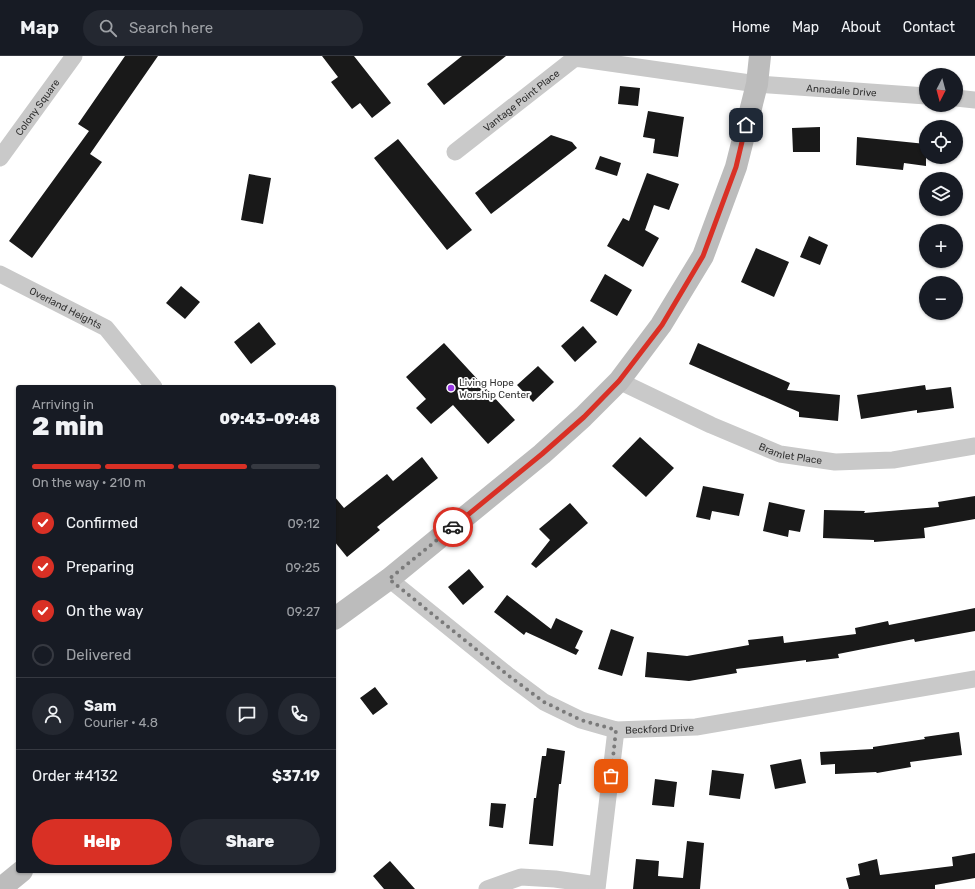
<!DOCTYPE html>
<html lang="en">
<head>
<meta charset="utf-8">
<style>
	:root { --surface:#171b24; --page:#242831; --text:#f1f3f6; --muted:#9ea1a6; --line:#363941; --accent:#d93025 }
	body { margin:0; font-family:Rubik,sans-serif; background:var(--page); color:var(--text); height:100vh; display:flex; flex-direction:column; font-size:15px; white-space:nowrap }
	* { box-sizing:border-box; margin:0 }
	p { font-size:13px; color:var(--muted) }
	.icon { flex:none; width:22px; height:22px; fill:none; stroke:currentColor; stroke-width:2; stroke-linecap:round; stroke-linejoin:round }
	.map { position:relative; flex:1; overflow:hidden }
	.sheet { position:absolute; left:16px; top:329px; width:320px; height:488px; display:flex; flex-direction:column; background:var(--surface); border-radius:4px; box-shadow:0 1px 3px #0004 }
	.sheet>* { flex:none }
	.needle { width:26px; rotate:186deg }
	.controls { position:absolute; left:919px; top:12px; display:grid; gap:8px }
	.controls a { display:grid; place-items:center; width:44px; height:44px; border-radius:50%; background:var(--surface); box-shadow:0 1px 3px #0004; font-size:20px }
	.pin { position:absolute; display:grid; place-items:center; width:34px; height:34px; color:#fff; margin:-17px; border-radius:8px; box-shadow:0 2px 6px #0006 }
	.courier { position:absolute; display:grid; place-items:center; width:40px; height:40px; margin:-20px; border:3px solid #d93025; border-radius:50%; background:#fff; color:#222; box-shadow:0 1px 5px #0007 }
	.overview em { font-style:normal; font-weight:800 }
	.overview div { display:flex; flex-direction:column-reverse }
	.overview { display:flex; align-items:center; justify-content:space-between; height:68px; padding:0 16px }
	h1 { font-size:26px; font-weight:800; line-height:30px }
	.bar { display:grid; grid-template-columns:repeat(4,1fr); gap:6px 4px; align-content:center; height:48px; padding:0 16px }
	.bar i { height:5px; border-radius:3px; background:var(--line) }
	.bar .selected { background:var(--accent) }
	.bar p { grid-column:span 4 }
	.line { display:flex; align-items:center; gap:10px; padding:0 16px; border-top:1px solid var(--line) }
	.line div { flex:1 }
	.round { display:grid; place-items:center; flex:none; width:42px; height:42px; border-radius:21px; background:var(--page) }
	ol { padding:0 16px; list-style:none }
	li { display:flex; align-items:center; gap:12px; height:44px }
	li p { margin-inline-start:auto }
	li .icon { padding:4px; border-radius:50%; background:var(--accent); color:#fff; stroke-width:4 }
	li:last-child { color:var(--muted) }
	li i { width:22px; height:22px; border:2px solid var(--line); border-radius:50% }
	.button { display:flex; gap:8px; margin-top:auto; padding:8px 16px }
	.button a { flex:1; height:46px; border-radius:24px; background:var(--accent); color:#fff; font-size:16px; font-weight:800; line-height:46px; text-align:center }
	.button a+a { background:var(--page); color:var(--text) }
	header { display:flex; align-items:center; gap:24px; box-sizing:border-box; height:56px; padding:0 20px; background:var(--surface); border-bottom:1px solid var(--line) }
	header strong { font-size:19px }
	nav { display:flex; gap:22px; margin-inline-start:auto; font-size:14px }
	.search { width:280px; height:36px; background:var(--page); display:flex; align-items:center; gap:10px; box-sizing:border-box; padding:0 14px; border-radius:22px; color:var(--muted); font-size:15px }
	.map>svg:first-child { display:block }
	.building { fill:#191919 }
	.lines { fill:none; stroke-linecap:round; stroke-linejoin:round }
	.street { stroke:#c9c9c9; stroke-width:17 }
	.secondary { stroke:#bcbcbc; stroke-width:22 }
	.done { stroke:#7a7a7a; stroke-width:4; stroke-dasharray:0 7.2 }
	.route { stroke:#d93025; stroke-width:5 }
	.poi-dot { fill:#9838e4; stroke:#fff; stroke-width:1.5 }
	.labels { text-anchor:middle; stroke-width:4; stroke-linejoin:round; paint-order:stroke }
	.street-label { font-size:10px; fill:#323232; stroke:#fff }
	.poi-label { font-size:10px; fill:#323232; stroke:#fff; text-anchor:start }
</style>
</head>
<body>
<header>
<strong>Map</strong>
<div class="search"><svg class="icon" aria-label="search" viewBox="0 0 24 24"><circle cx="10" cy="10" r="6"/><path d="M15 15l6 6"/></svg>Search here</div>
<nav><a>Home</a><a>Map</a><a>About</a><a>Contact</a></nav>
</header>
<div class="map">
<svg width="975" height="833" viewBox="0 0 975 833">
	<rect width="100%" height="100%" fill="#fff"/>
	<path class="building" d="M125,0H158L90,98L102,106L32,202L9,185L89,75L78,68Z
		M322,0H354L391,47L372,62L360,47L352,53L331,26L338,21Z
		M462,0H506L444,49L427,28Z
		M620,30L640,32L638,50L618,48Z
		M648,55L684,61L678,101L653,97L655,83L643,81Z
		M820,71V96H793L792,72Z
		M551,79L572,86L577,92L491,158L475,137Z
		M857,81L926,88V110L904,107L903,114L856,109Z
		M398,83L472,174L447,194L374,102Z
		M600,100L621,107L617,120L595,113Z
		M647,117L679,128L669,154L654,149L645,174L659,182L643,211L607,190L623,162L629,165Z
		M249,118L271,122L263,168L241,164Z
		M809,180L828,189L820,209L800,201Z
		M756,192L789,206L774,241L741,226Z
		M605,218L632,234L617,260L590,245Z
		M181,230L200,246L185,263L166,247Z
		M259,266L276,288L251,308L234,286Z
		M583,270L597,286L575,306L561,290Z
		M444,287L515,364L488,388L453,349L431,368L416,352L426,343L406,321Z
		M698,287L790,327L787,334L840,339L838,365L799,361V356L689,308Z
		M538,310L554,326L533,346L517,329Z
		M925,329L926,334L951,331L954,352L917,357V354L861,363L857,339Z
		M640,381L674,412L646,441L612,410Z
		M422,401L438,422L377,471L380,474L347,501L334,485V440L344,452L387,418L393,425Z
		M703,430L744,438L739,460L712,455L710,464L696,461Z
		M975,440V463L924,472L925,482L874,486V484L823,482L824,454L865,455L864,457L939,451L938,446Z
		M769,446L805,454L800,476L789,474L788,481L763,475Z
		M570,447L588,467L536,512L531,508L550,484L539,473Z
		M469,513L484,531L463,549L448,531Z
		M507,539L551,573L556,562L583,575L575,592L579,594L576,599L526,576L524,579L494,556Z
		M975,552V575L915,586L914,583L838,598L839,602L806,606V604L736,613L737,617L689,625L645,621L647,596L687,600L749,589L748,584L783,580L784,587L856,578L855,572L888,565L889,569Z
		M611,573L634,581L622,620L598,613Z
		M375,631L388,648L373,659L360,642Z
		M959,676L962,699L910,706L911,711L877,717L876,716L835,718V708L821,709L820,696L873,693V691L925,683L924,681Z
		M547,692L565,695L561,728H559L553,790L529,788L534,742H536L542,700H546Z
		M801,703L806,727L775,733L770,709Z
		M712,714L744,718L740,743L709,739Z
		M655,723L677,726L674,751L652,749Z
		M491,747L506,748L503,772L489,770Z
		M687,785L704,787L700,833H633L636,803L659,805L658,820L683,822Z
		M975,797V822L935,829V833H849L846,822L860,819L858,808L877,803L880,819L953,810L952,801Z
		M390,805L415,833H384L373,820Z"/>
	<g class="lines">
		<g class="street">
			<path d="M956,42L975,44"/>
			<path id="s1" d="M455,96L575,2L757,28L926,40"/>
			<path id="s2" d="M0,102L74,0"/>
			<path id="s3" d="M0,218L106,272L154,331"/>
			<path id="s4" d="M619,325L711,369L780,398L835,406L893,404L975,390"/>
			<path id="s5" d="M389,523L509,620L544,646L581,664L616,674L696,671L975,623"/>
			<path d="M487,833L521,821L555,823L597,829"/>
			<path d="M597,833L616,674"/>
		</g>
		<path class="secondary" d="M334,563L389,523L542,398L583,361L619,325L661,269L703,200L736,111L757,28L760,0
			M0,833L22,815"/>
	</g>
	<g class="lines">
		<path class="done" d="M453,471L389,523L509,620L544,646L581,664L616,674L611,720"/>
		<path class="route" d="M453,471L542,398L584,361L619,325L662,269L703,200L736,111L746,69"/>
	</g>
	<circle class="poi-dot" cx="451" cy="332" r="4"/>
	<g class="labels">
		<g class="street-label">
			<text dy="4" stroke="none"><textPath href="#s1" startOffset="421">Annadale Drive</textPath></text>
			<text dy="4" stroke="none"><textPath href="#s1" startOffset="84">Vantage Point Place</textPath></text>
			<text dy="4" stroke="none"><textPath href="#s2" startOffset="63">Colony Square</textPath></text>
			<text dy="4" stroke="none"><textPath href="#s3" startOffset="74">Overland Heights</textPath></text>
			<text dy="4" stroke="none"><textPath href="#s4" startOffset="187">Bramlet Place</textPath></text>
			<text dy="4" stroke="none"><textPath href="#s5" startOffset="319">Beckford Drive</textPath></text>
		</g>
		<g class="poi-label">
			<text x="459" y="330">Living Hope<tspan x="459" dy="12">Worship Center</tspan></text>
		</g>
	</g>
</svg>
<div class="controls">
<a><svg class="needle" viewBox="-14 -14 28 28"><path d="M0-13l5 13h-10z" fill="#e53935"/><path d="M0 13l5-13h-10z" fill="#9ea1a6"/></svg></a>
<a><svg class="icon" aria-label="locate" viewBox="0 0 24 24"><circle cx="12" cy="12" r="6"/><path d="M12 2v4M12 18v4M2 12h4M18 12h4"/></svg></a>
<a><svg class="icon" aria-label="layers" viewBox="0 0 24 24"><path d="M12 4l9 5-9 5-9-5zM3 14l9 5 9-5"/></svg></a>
<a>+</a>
<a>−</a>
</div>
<div class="pin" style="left:611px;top:720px;background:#ea580c"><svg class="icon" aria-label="bag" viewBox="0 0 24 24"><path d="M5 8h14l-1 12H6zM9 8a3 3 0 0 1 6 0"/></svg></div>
<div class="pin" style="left:746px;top:69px;background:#1f2937"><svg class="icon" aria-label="home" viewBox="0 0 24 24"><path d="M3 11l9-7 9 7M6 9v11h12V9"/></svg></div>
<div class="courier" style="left:453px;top:471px"><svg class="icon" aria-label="car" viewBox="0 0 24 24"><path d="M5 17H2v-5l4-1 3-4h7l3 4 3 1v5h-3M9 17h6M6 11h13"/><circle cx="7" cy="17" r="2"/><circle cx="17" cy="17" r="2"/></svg></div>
<section class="sheet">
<div class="overview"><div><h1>2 min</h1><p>Arriving in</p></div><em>09:43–09:48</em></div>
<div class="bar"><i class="selected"></i><i class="selected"></i><i class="selected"></i><i></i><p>On the way · 210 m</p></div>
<ol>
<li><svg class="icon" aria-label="check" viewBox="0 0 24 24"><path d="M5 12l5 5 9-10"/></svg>Confirmed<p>09:12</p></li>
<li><svg class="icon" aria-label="check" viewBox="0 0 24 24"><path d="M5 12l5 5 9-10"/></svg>Preparing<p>09:25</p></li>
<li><svg class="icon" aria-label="check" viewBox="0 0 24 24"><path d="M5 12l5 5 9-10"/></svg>On the way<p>09:27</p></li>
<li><i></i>Delivered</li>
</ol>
<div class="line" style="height:72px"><a class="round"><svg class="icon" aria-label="person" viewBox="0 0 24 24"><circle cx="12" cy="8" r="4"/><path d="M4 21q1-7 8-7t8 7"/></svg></a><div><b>Sam</b><p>Courier · 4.8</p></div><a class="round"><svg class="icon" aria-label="chat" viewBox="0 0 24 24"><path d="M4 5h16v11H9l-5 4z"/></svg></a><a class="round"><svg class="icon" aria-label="phone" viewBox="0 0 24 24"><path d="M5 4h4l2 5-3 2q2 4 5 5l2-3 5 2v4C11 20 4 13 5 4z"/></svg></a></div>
<div class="line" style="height:52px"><div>Order #4132</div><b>$37.19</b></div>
<div class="button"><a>Help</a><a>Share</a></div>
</section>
</div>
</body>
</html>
